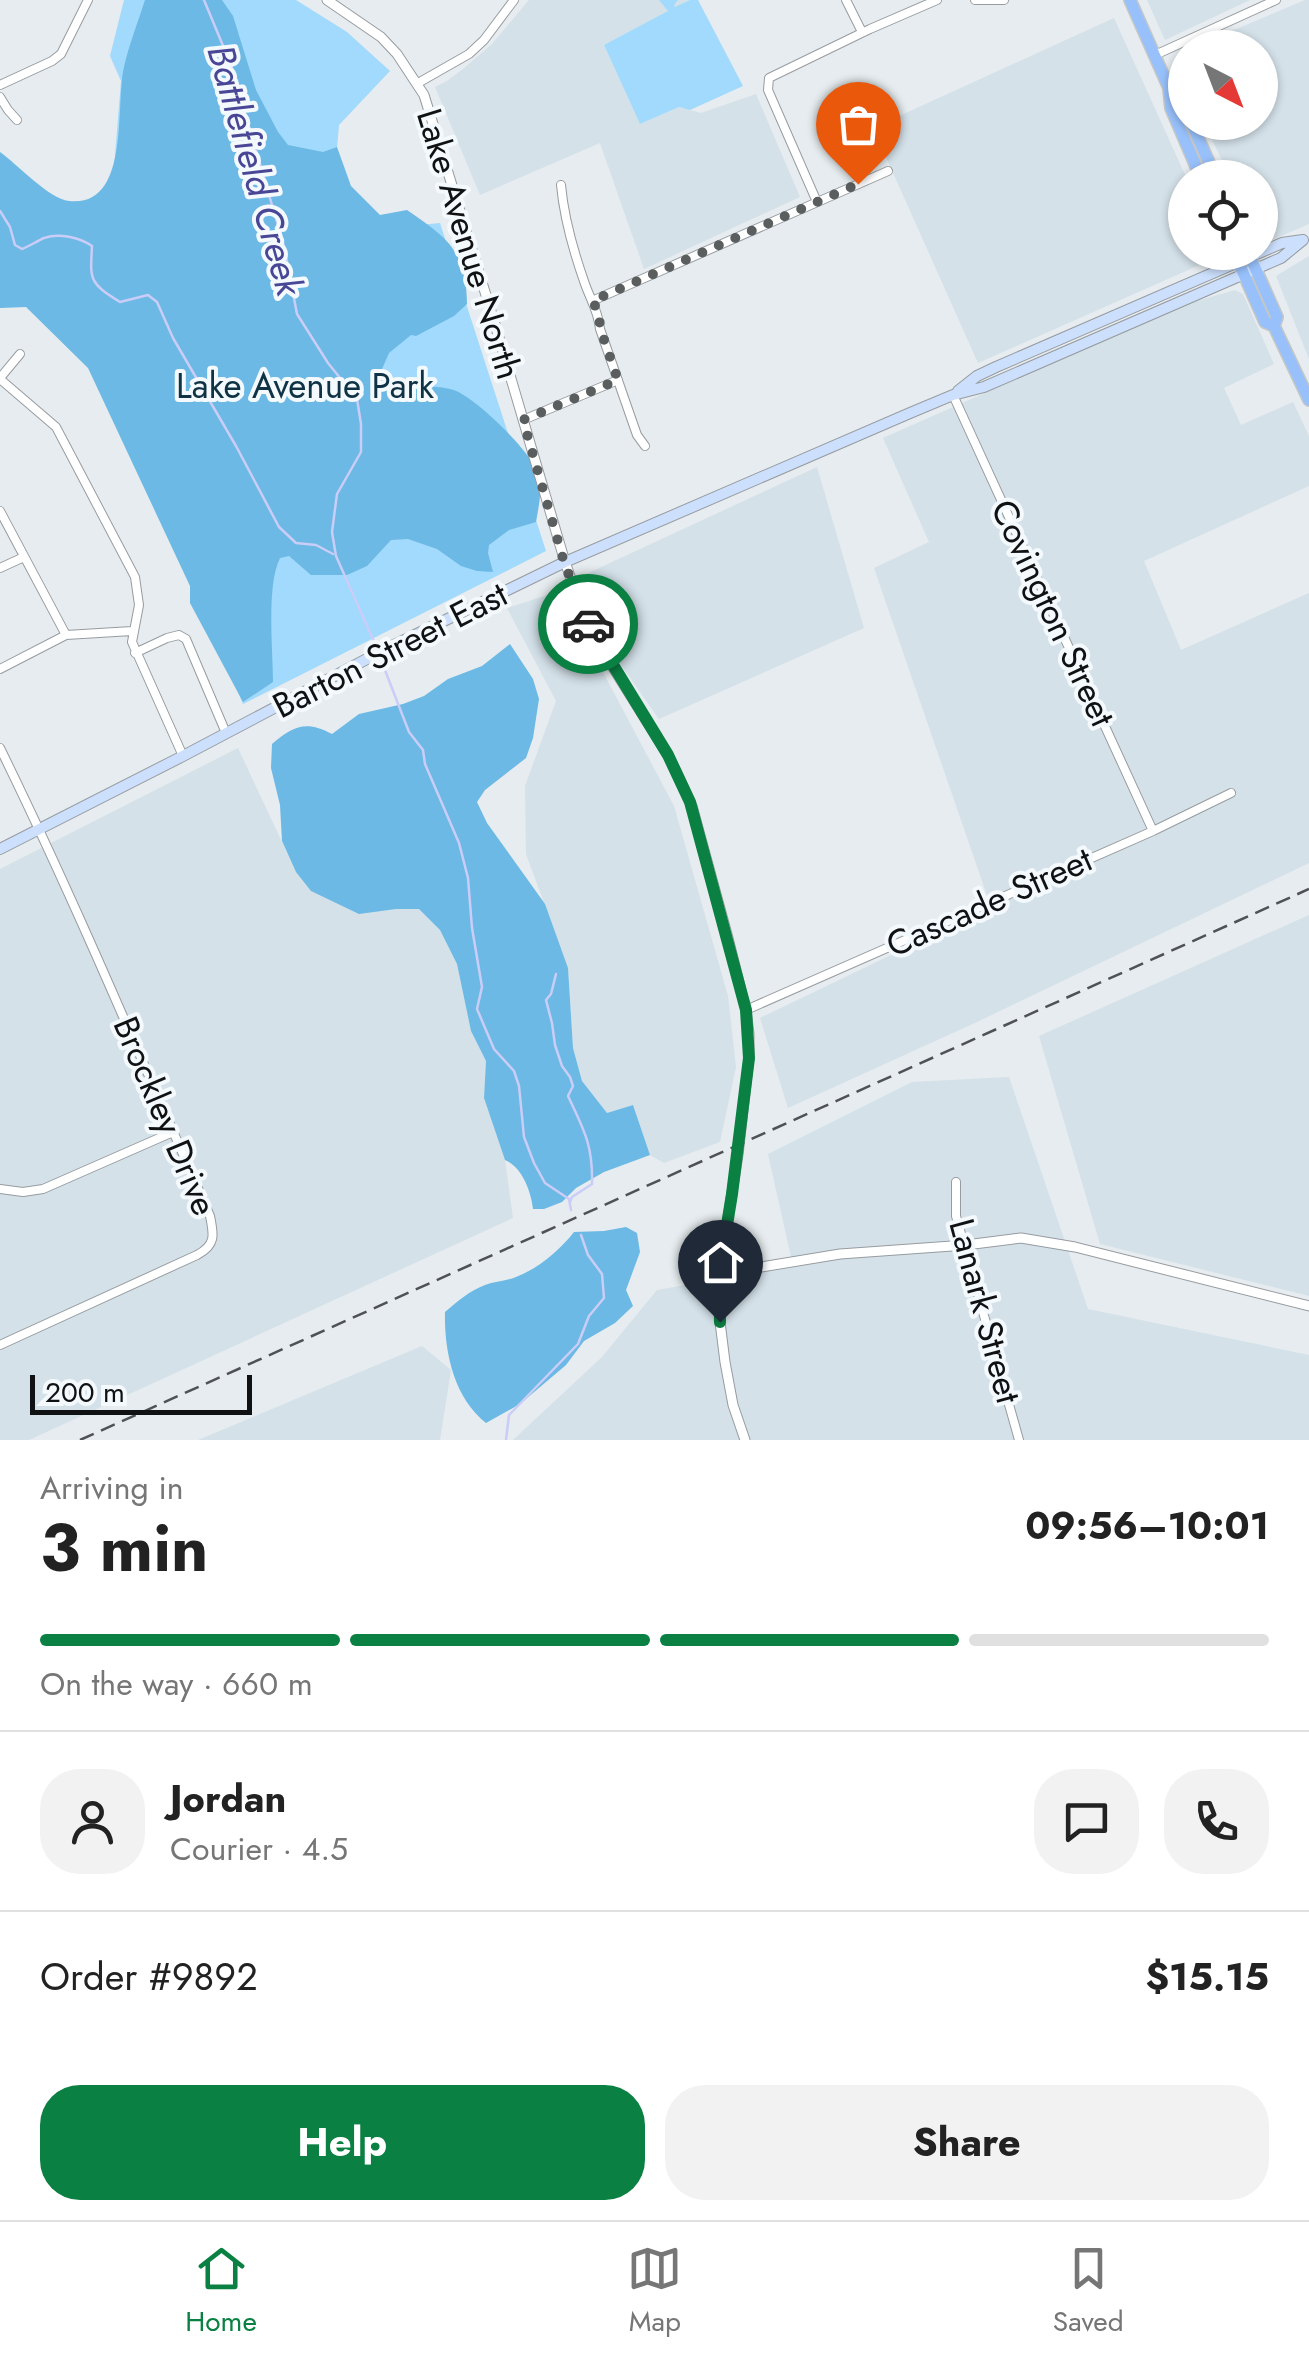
<!DOCTYPE html>
<html lang="en">
<head>
<meta charset="utf-8">
<style>
	:root { --surface:#fff; --page:#f2f2f2; --text:#222; --muted:#767676; --line:#e0e0e0; --accent:#0b8043 }
	body { margin:0; font-family:Jost,sans-serif; background:var(--page); color:var(--text); height:100vh; display:flex; flex-direction:column; font-size:38px; white-space:nowrap }
	* { box-sizing:border-box; margin:0 }
	p { font-size:32px; color:var(--muted) }
	.icon { flex:none; width:55px; height:55px; fill:none; stroke:currentColor; stroke-width:2; stroke-linecap:round; stroke-linejoin:round }
	.map { position:relative; height:1440px; overflow:hidden }
	.panel { display:flex; flex-direction:column; background:var(--surface); flex:1 }
	.panel>* { flex:none }
	.needle { width:65px; rotate:138deg }
	.buttons { position:absolute; left:1168px; top:30px; display:grid; gap:20px }
	.buttons a { display:grid; place-items:center; width:110px; height:110px; border-radius:50%; background:var(--surface); box-shadow:0 2px 8px #0004; font-size:50px }
	.scale { position:absolute; left:30px; bottom:25px; width:222px; box-sizing:border-box; padding-left:10px; border:5px solid #0f1112; border-top:0; font-size:28px; line-height:35px; white-space:nowrap; color:#0f1112; -webkit-text-stroke:8px #f3f9fd; paint-order:stroke }
	.pin { position:absolute; display:grid; place-items:center; width:85px; height:85px; color:#fff; margin:-102px -42px; border-radius:50% 50% 50% 0; rotate:-45deg; box-shadow:0 0 10px #0007 }
	.pin .icon { rotate:45deg }
	.courier { position:absolute; display:grid; place-items:center; width:100px; height:100px; margin:-50px; border:8px solid #0b8043; border-radius:50%; background:#fff; color:#222; box-shadow:0 2px 12px #0007 }
	.overview em { font-style:normal; font-weight:700 }
	.overview div { display:flex; flex-direction:column-reverse }
	.overview { display:flex; align-items:center; justify-content:space-between; height:170px; padding:0 40px }
	h1 { font-size:65px; font-weight:700; line-height:75px }
	.bar { display:grid; grid-template-columns:repeat(4,1fr); gap:15px 10px; align-content:center; height:120px; padding:0 40px }
	.bar i { height:12px; border-radius:8px; background:var(--line) }
	.bar .active { background:var(--accent) }
	.bar p { grid-column:span 4 }
	.line { display:flex; align-items:center; gap:25px; padding:0 40px; border-top:2px solid var(--line) }
	.line div { flex:1 }
	.round { display:grid; place-items:center; flex:none; width:105px; height:105px; border-radius:40px; background:var(--page) }
	.button { display:flex; gap:20px; margin-top:auto; padding:20px 40px }
	.button a { flex:1; height:115px; border-radius:40px; background:var(--accent); color:#fff; font-size:40px; font-weight:700; line-height:115px; text-align:center }
	.button a+a { background:var(--page); color:var(--text) }
	.dock { display:flex; justify-content:space-around; align-items:center; height:140px; border-top:2px solid var(--line); background:var(--surface); font-size:28px; color:var(--muted) }
	.dock a { display:grid; justify-items:center; gap:5px }
	.dock .active { color:var(--accent) }
	.map>svg:first-child { display:block }
	.built { fill:#d4e1e9 }
	.green { fill:#a1dafc }
	.forest { fill:#6bb9e4 }
	.lines { fill:none; stroke-linecap:round; stroke-linejoin:round }
	.stream { stroke:#cacdf8; stroke-width:2.5 }
	.minor-casing { stroke:#979ca0; stroke-width:10 }
	.tertiary-casing { stroke:#979ca0; stroke-width:11 }
	.secondary-casing { stroke:#979ca0; stroke-width:12 }
	.primary-casing { stroke:#c5c6c6; stroke-width:14 }
	.minor { stroke:#fff; stroke-width:8 }
	.tertiary { stroke:#fff; stroke-width:9 }
	.secondary { stroke:#cce0fd; stroke-width:10 }
	.primary { stroke:#98c1fb; stroke-width:11 }
	.rail { stroke:#4f5254; stroke-width:2.5; stroke-dasharray:15 8; stroke-linecap:butt }
	.done { stroke:#5a5e5f; stroke-width:10; stroke-dasharray:0 18 }
	.route { stroke:#0b8043; stroke-width:12 }
	.labels { text-anchor:middle; stroke-width:8; stroke-linejoin:round; paint-order:stroke }
	.street-label { font-size:35px; fill:#0f1112; stroke:#f3f9fd }
	.park-label { font-size:35px; fill:#0f3345; stroke:#f3f9fd }
	.water-label { font-size:38px; font-style:italic; fill:#494696; stroke:#f3f9fd }
</style>
</head>
<body>
<div class="map">
<svg width="1309" height="1440" viewBox="0 0 1309 1440">
	<rect width="100%" height="100%" fill="#e6ecef"/>
	<path class="built" d="M529,0H690L604,45L640,124L679,107L701,113L756,94L800,197L644,269L600,143L480,195L435,87L447,81L463,69L492,44Z
		M1147,0H1250L1165,40Z
		M1305,0H1309V224L1265,243L1260,242V178L1230,177L1204,123L1260,122V48L1194,47Z
		M1114,18L1186,177L1185,252L1221,253L1222,255L978,363L873,128Z
		M1309,256V359L1276,276Z
		M1235,290L1243,294L1274,364L1224,388L1241,425L1293,402L1309,436V486L1144,561L1181,650L1309,593V863L977,1022L788,1108L760,1018L991,907L874,568L929,542L883,438L1183,305Z
		M817,467L864,628L659,719L609,648L584,575Z
		M560,591L674,806L728,996L736,1067L720,1142L664,1163L650,1155L633,1105L607,1113L582,1081L573,1048L568,968L526,854L525,786L556,701L507,608Z
		M238,748L296,872L396,909H419L440,930L457,964L471,1031L486,1061L484,1098L505,1160L513,1218L29,1440H0V869Z
		M1309,915V1296L1100,1244L1039,1036Z
		M1009,1077L1088,1309L1309,1355V1440H513L602,1357L657,1290L793,1266L768,1154L912,1082Z
		M422,1346L451,1370L440,1440H198Z"/>
	<path class="green" d="M124,0H296L347,32L390,71L339,125L334,183L389,228L440,223L546,551L243,704L108,384L0,164L48,198L110,218L121,81L110,56Z
		M659,0H678L674,5L675,7L690,0H698L743,86L690,110L679,107L640,124L604,45L668,11Z"/>
	<path class="forest" d="M145,0H222L233,16L256,90L278,132L288,145L323,152L337,147L351,186L380,215L407,210C449,239 466,251 467,304L454,316L416,336L411,335L389,353L382,369L395,385C413,386 433,385 450,389C472,393 526,448 536,468C544,486 539,504 536,522L509,530L489,545L488,553L493,572L477,571L461,566L437,549L408,539L391,540L367,566L347,575H311L289,556L280,558C266,586 273,650 273,682L243,702L190,603V586L88,368L26,307L0,308V152C17,164 49,199 69,201C131,208 115,105 124,67C129,45 138,22 145,0Z
		M510,644L533,679L539,699L533,738L526,758L485,790L477,802L487,823L545,904L568,968L573,1048L582,1081L607,1113L633,1105L650,1155L604,1172L576,1188L562,1202L544,1209H533C531,1191 522,1167 505,1160L484,1098L486,1061L471,1031L457,964L440,930L419,909H396L359,914L311,891L296,872L282,841L280,805L271,768L272,744C293,726 306,720 332,734L359,714L403,704L424,696L448,679L482,666Z
		M626,1227L637,1233L640,1252L626,1290L633,1306L615,1323L584,1341L566,1365L520,1404L486,1423C454,1398 444,1352 445,1312C458,1301 469,1291 485,1285C495,1281 506,1281 516,1277C539,1268 559,1251 574,1232L604,1231Z"/>
	<g class="lines">
		<path class="stream" d="M204,0L231,65L284,246L297,314L328,363L357,399L361,424V452L337,494L332,532L336,556L375,644
			M0,211L10,227L15,245L22,249C30,246 37,241 44,238C59,233 79,237 92,246C90,280 89,283 120,302L148,295L157,302L173,338L236,446L279,527L296,543L316,545L333,554
			M383,665L409,732L423,750L425,764L459,843L468,878L472,928L482,987L477,1009L494,1049L514,1071L519,1086L524,1137L534,1163L545,1183L569,1199L571,1210
			M556,974L551,994L546,1000L552,1023L555,1045L562,1066L570,1077L573,1086L568,1096C584,1130 593,1145 592,1184L572,1197L570,1202
			M506,1440L509,1415L578,1344L589,1316L604,1298L602,1274L588,1255L581,1235"/>
		<g class="minor-casing">
			<path id="minor" d="M846,0L862,32
				M975,0H1004
				M1155,55L1276,0
				M418,83L469,54L484,40L514,0
				M0,85L52,61L61,54L88,0
				M0,97L8,110L17,120
				M561,185C564,218 574,253 585,284C591,301 598,310 600,329L637,435L645,446
				M817,202L768,90L769,78L870,29L937,0
				M592,301L888,171
				M0,378L20,354
				M0,379L56,427L135,577L139,605L132,642L183,756
				M953,395L1153,831
				M523,420L618,380
				M0,511L66,635
				M0,568L24,557
				M135,653L167,638L179,635L186,639L226,733
				M0,669L66,635L132,631
				M0,748C75,901 141,1059 210,1216C214,1235 216,1245 197,1255L0,1345
				M746,1010L1153,831L1231,793
				M956,1182V1216L1019,1440
				M0,1189L23,1192L43,1189L173,1132"/>
		</g>
		<g class="tertiary-casing">
			<path id="tertiary" d="M327,0L381,37L397,54L424,95L494,321L565,562L581,607L612,666L668,755L692,806L728,938L746,1010L749,1034V1057L738,1155L719,1274L720,1322L725,1362L733,1405L745,1440
				M719,1274L840,1254L966,1245L1021,1238L1075,1247L1309,1306"/>
		</g>
		<g class="secondary-casing">
			<path id="secondary" d="M958,391L977,376L996,367L1282,243L1303,240
				M0,849L183,756L382,651L565,562L910,413L953,395L984,387L1281,258L1303,240"/>
		</g>
		<g class="primary-casing">
			<path id="primary" d="M1130,0L1169,88L1171,108L1201,178
				M1169,88L1185,108
				M1191,122L1216,178
				M1234,252L1265,322L1274,326L1309,400
				M1248,252L1277,317L1274,326"/>
		</g>
		<use href="#minor" class="minor"/>
		<use href="#tertiary" class="tertiary"/>
		<use href="#secondary" class="secondary"/>
		<use href="#primary" class="primary"/>
		<path class="rail" d="M80,1440L1309,889"/>
	</g>
	<g class="lines">
		<path class="done" d="M588,624L564,562L523,420L618,380L600,328L599,312L592,301L858,184"/>
		<path class="route" d="M588,624L668,755L690,802L746,1010L749,1058L732,1194L719,1274L720,1322"/>
	</g>
	<g class="labels">
		<g class="street-label">
			<text transform="translate(469 244) rotate(73)" y="12">Lake Avenue North</text>
			<text transform="translate(1053 613) rotate(65)" y="12">Covington Street</text>
			<text transform="translate(390 650) rotate(-27)" y="12">Barton Street East</text>
			<text transform="translate(989 902) rotate(-24)" y="12">Cascade Street</text>
			<text transform="translate(165 1116) rotate(67)" y="12">Brockley Drive</text>
			<text transform="translate(985 1311) rotate(75)" y="12">Lanark Street</text>
		</g>
		<g class="park-label">
			<text x="305" y="398">Lake Avenue Park</text>
		</g>
		<g class="water-label">
			<text transform="translate(255 170) rotate(74)" y="13">Battlefield Creek</text>
		</g>
	</g>
</svg>
<div class="buttons">
<a><svg class="needle" viewBox="-14 -14 28 28"><path d="M0-13l5 13h-10z" fill="#e53935"/><path d="M0 13l5-13h-10z" fill="#767676"/></svg></a>
<a><svg class="icon" aria-label="locate" viewBox="0 0 24 24"><circle cx="12" cy="12" r="6"/><path d="M12 2v4M12 18v4M2 12h4M18 12h4"/></svg></a>
</div>
<div class="scale">200 m</div>
<div class="pin" style="left:858px;top:184px;background:#ea580c"><svg class="icon" aria-label="bag" viewBox="0 0 24 24"><path d="M5 8h14l-1 12H6zM9 8a3 3 0 0 1 6 0"/></svg></div>
<div class="pin" style="left:720px;top:1322px;background:#1f2937"><svg class="icon" aria-label="home" viewBox="0 0 24 24"><path d="M3 11l9-7 9 7M6 9v11h12V9"/></svg></div>
<div class="courier" style="left:588px;top:624px"><svg class="icon" aria-label="car" viewBox="0 0 24 24"><path d="M5 17H2v-5l4-1 3-4h7l3 4 3 1v5h-3M9 17h6M6 11h13"/><circle cx="7" cy="17" r="2"/><circle cx="17" cy="17" r="2"/></svg></div>
</div>
<section class="panel">
<div class="overview"><div><h1>3 min</h1><p>Arriving in</p></div><em>09:56–10:01</em></div>
<div class="bar"><i class="active"></i><i class="active"></i><i class="active"></i><i></i><p>On the way · 660 m</p></div>
<div class="line" style="height:180px"><a class="round"><svg class="icon" aria-label="person" viewBox="0 0 24 24"><circle cx="12" cy="8" r="4"/><path d="M4 21q1-7 8-7t8 7"/></svg></a><div><b>Jordan</b><p>Courier · 4.5</p></div><a class="round"><svg class="icon" aria-label="chat" viewBox="0 0 24 24"><path d="M4 5h16v11H9l-5 4z"/></svg></a><a class="round"><svg class="icon" aria-label="phone" viewBox="0 0 24 24"><path d="M5 4h4l2 5-3 2q2 4 5 5l2-3 5 2v4C11 20 4 13 5 4z"/></svg></a></div>
<div class="line" style="height:130px"><div>Order #9892</div><b>$15.15</b></div>
<div class="button"><a>Help</a><a>Share</a></div>
</section>
<nav class="dock">
<a class="active"><svg class="icon" aria-label="home" viewBox="0 0 24 24"><path d="M3 11l9-7 9 7M6 9v11h12V9"/></svg>Home</a>
<a><svg class="icon" aria-label="map" viewBox="0 0 24 24"><path d="M3 6l6-2 6 2 6-2v14l-6 2-6-2-6 2zM9 4v14M15 6v14"/></svg>Map</a>
<a><svg class="icon" aria-label="saved" viewBox="0 0 24 24"><path d="M7 4h10v16l-5-4-5 4z"/></svg>Saved</a>
</nav>
</body>
</html>
